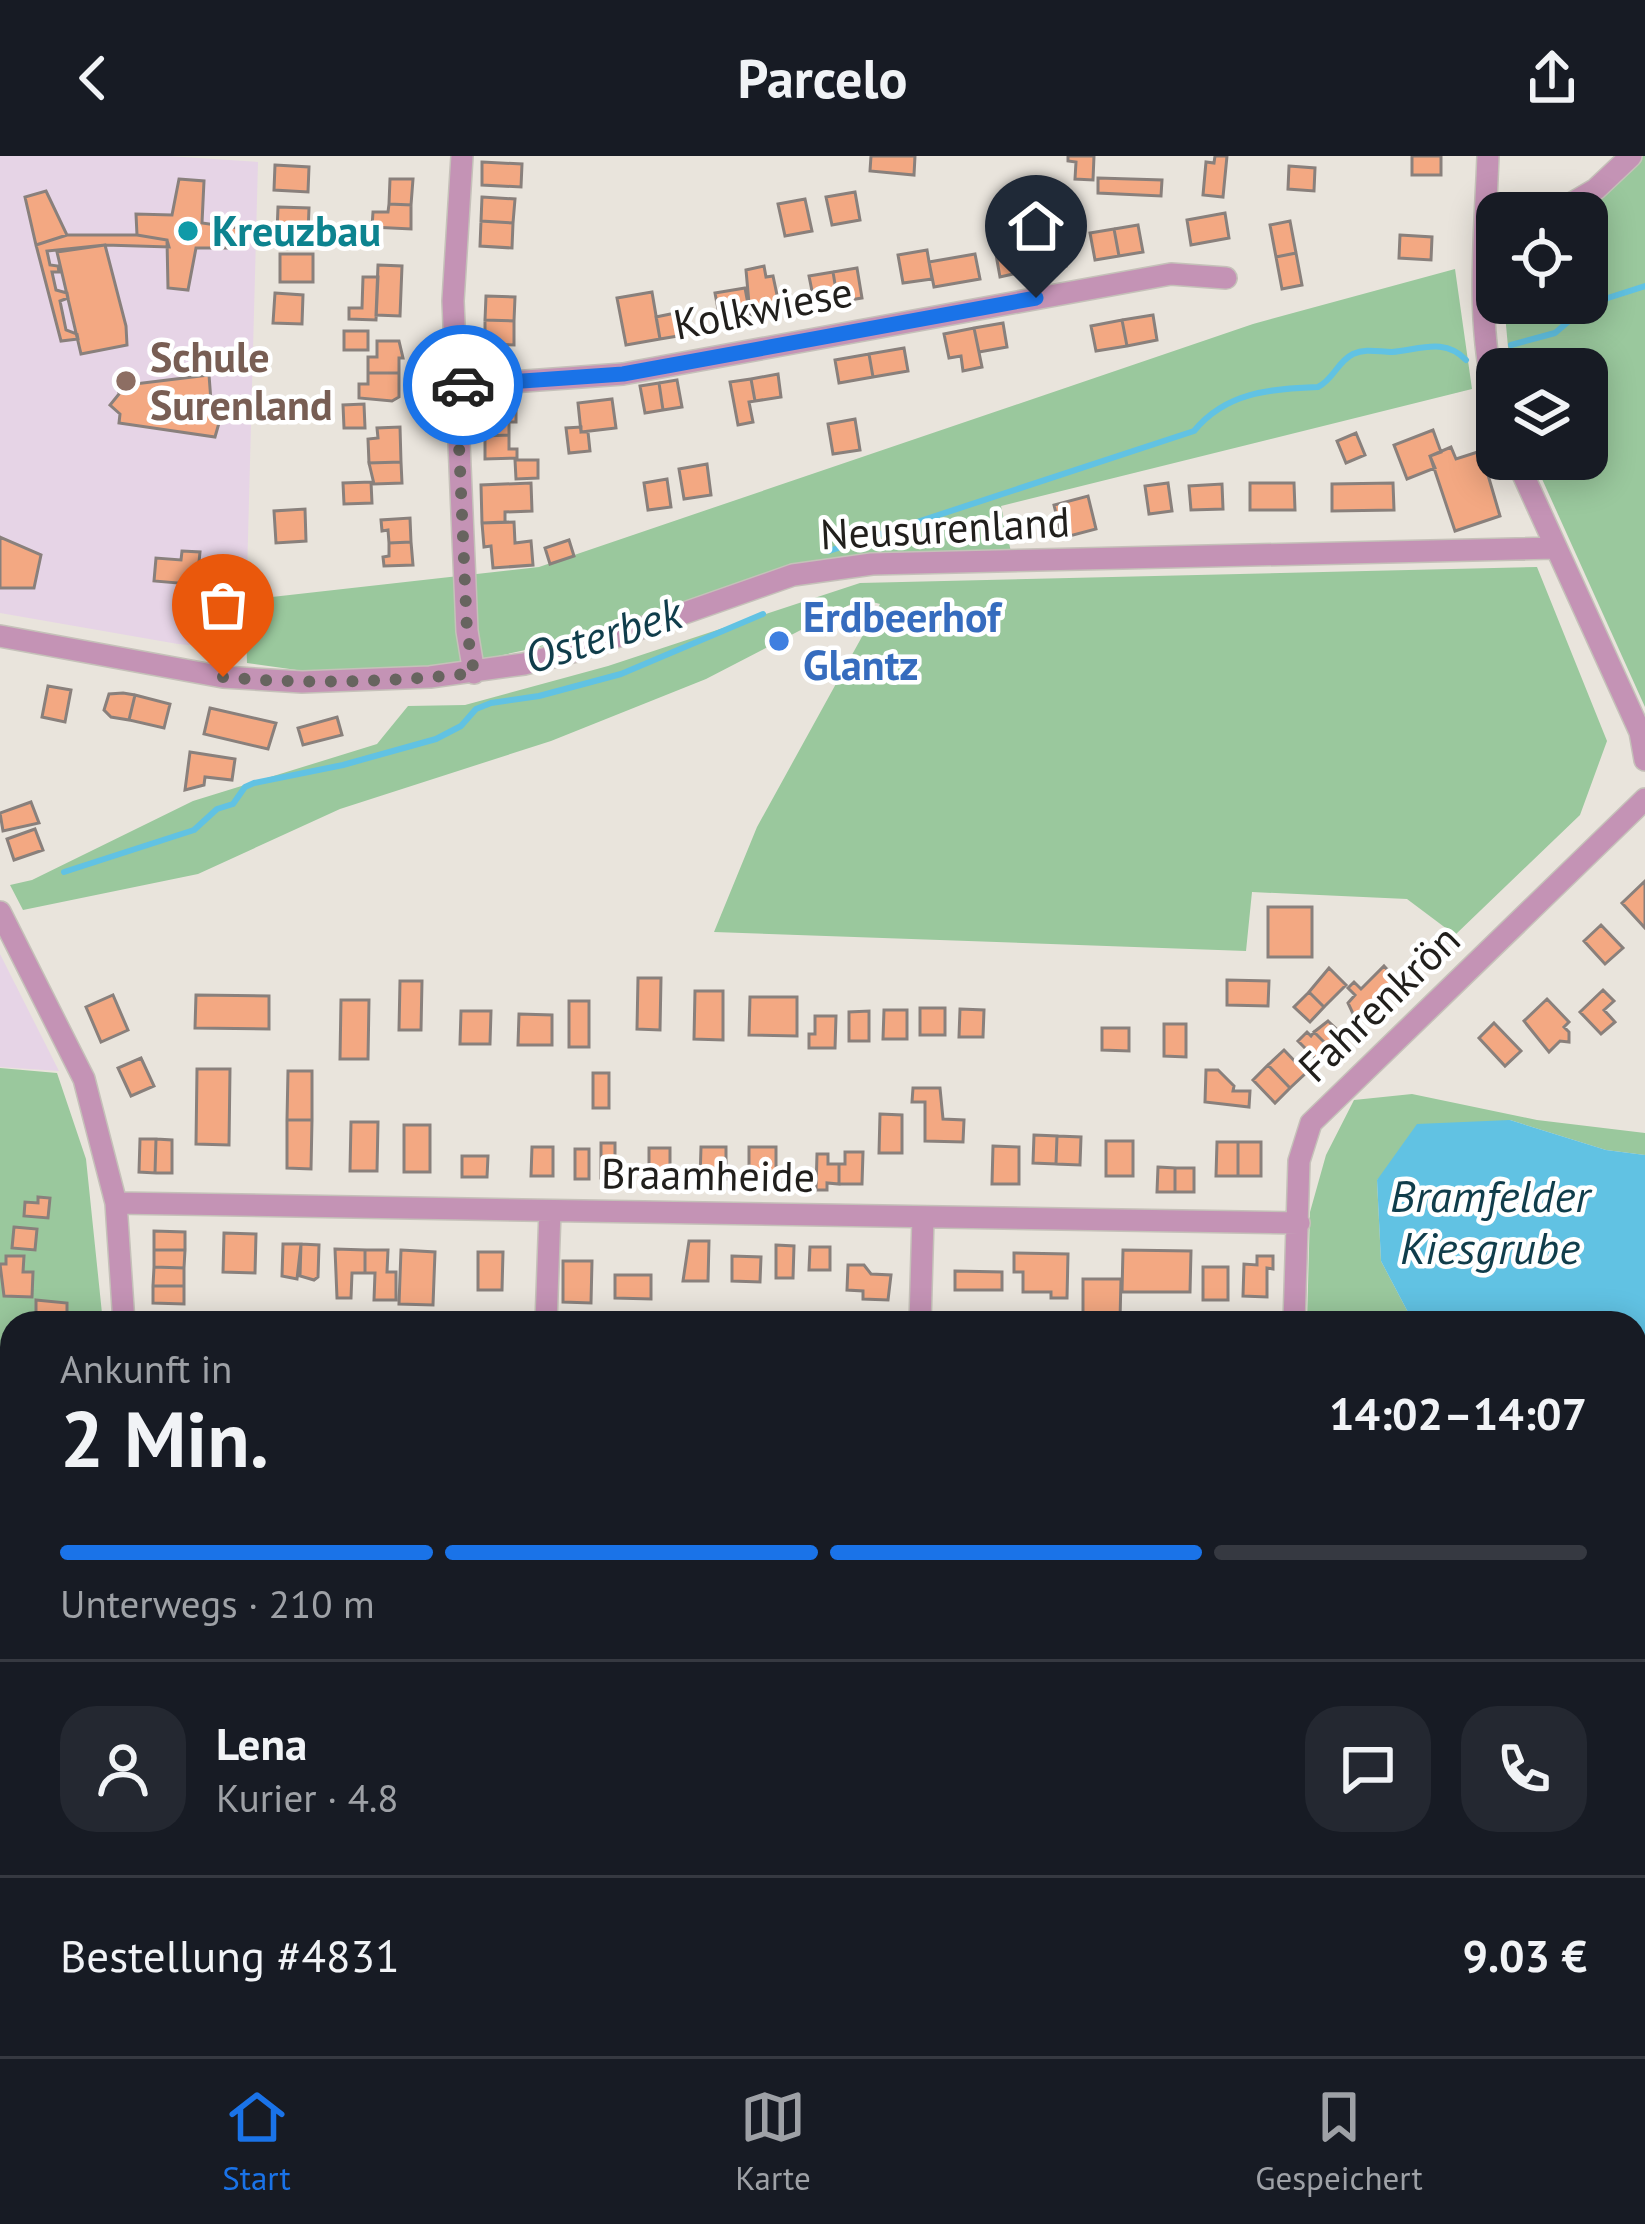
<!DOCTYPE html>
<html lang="de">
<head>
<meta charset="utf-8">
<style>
	:root { --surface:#171b24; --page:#242831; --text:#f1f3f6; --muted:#9ea1a6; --line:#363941; --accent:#1a73e8 }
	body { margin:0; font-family:"PT Sans",sans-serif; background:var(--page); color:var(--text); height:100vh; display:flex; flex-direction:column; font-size:45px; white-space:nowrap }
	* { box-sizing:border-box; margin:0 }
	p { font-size:39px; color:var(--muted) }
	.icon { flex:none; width:66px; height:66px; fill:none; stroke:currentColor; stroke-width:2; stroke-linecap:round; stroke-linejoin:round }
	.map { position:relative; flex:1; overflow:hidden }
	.details { position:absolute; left:0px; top:1155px; width:1647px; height:747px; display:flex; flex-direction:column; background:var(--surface); border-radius:36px 36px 0 0; box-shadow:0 6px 30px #0003 }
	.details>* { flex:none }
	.tools { position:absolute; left:1476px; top:36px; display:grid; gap:24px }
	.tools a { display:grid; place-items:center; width:132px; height:132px; border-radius:24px; background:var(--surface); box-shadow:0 6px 30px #0003; font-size:60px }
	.pin { position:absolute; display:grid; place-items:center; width:102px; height:102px; color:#fff; margin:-123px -51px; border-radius:50% 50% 50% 0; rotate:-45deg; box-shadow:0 0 12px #0007 }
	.pin .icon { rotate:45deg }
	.courier { position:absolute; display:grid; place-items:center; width:120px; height:120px; margin:-60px; border:9px solid #1a73e8; border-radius:50%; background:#fff; color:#222; box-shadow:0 3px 15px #0007 }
	.headline em { font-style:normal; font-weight:700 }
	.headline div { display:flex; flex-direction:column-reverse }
	.headline { display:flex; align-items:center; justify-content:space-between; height:204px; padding:0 60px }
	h1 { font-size:78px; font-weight:700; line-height:90px }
	.bar { display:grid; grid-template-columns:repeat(4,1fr); gap:18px 12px; align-content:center; height:144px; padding:0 60px }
	.bar i { height:15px; border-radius:9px; background:var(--line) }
	.bar .on { background:var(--accent) }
	.bar p { grid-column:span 4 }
	.line { display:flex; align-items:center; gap:30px; padding:0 60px; border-top:3px solid var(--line) }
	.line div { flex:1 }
	.round { display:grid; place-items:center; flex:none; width:126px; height:126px; border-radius:36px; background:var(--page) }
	header { display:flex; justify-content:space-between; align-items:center; height:156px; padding:0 60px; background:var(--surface); font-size:54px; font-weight:700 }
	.menu { display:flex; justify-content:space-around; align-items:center; height:168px; border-top:3px solid var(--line); background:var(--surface); font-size:33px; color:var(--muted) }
	.menu a { display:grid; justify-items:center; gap:6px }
	.menu .on { color:var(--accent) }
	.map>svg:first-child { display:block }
	.education { fill:#e6d4e6 }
	.green { fill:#9ac89d }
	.water { fill:#61c2e3 }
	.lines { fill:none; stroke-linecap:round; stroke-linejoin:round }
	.stream { stroke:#61c2e3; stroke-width:6 }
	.building { fill:#f3a882; stroke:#89807c; stroke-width:3 }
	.minor-casing { stroke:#c5c1b9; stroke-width:24 }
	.minor { stroke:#c493b5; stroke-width:21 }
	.done { stroke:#67645f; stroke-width:12; stroke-dasharray:0 21.6 }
	.route { stroke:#1a73e8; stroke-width:15 }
	.culture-dot { fill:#0f9aa8; stroke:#fff; stroke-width:4.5 }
	.education-dot { fill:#8d6e63; stroke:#fff; stroke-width:4.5 }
	.shop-dot { fill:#3f7fe0; stroke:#fff; stroke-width:4.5 }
	.labels { text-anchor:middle; stroke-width:9; stroke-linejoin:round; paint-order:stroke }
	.culture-label { font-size:42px; font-weight:bold; fill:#0d838f; stroke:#fff; text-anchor:start }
	.street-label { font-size:42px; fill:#211f1c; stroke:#fff }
	.education-label { font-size:42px; font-weight:bold; fill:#785e54; stroke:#fff; text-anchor:start }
	.shop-label { font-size:42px; font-weight:bold; fill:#366cbe; stroke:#fff; text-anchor:start }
	.water-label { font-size:45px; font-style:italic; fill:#103d4b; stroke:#fff }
</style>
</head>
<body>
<header><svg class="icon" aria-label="back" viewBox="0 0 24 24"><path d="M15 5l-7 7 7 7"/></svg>Parcelo<svg class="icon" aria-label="share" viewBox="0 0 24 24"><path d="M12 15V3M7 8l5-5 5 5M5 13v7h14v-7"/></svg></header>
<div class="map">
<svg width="1645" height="1900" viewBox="0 0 1645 1900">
	<rect width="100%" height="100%" fill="#e9e4dc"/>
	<path class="education" d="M0,0H168L258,6L245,494L178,488L0,457Z
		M0,798L59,915L0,911Z"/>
	<path class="green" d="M1642,0H1645V551L1533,303H1587V213H1510L1504,147H1587V57H1580Z
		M1455,113L1472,233L1001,350L1011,396L874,399L595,479L438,513L304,515L247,507L245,444L539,411L1253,168Z
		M1537,411L1607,585L1580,659L1455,779L1407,743L1252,736L1246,795L714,776L757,671L880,448L861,443L706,523L551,585L340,653L198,718L23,754L10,729L32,724L193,645L377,588L408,550L465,549L608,510L860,427Z
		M0,912L57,917L86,1003L103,1167H12V1890H185L187,1900H0Z
		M1412,938L1537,964L1645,977V999L1606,994L1510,964L1377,1024L1381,1105L1410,1160L1432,1167H1307L1310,1056L1326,999L1354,944Z"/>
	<path class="water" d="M1510,964L1606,994L1645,999V1193L1635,1191V1167H1432L1410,1160L1381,1105L1377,1024L1417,968Z"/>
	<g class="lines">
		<path class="stream" d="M1511,189L1555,177L1589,148L1645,130
			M829,395L1194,275C1226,236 1270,233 1318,231C1334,223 1337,206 1353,198C1366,192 1379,196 1392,196C1419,194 1444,181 1466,204
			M64,716L194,674L217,653L233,648L245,631L254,627L343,609L436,583L461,570L476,553L491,547L539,540L621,518L763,458"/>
	</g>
	<path class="building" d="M871,0H915L914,19L870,15Z
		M1068,0H1094L1093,24L1075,23L1076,6L1068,5Z
		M1215,0H1227L1223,41L1203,39L1206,6L1214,7Z
		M1412,0H1441V19H1412Z
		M482,6L522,8L521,31L482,29Z
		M275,9L309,11L308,36L274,34Z
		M1289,10L1315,12L1314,35L1288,33Z
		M1098,22L1162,24L1161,40L1098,37Z
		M179,23L204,25L202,67L238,72L236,92H196L188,134L168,132L167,84L137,79L136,58L172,59Z
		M390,23H413L411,49L389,48Z
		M46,35L67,79L36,89L25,41Z
		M855,36L860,64L832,69L826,41Z
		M482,41L515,43L513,67L481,65Z
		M805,43L812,75L785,80L778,48Z
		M389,48L411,49V73L372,71L373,56H388Z
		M278,51L309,52L308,78L277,77Z
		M1225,57L1229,82L1191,89L1187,64Z
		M481,65L513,67L512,92L480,90Z
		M1290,65L1296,97L1276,101L1270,69Z
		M1138,69L1143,96L1119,100L1114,73Z
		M1114,73L1119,100L1095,104L1090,77Z
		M1014,78L1022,116L1000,121L993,82Z
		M67,79H137L167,84L169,91L105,89L47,95L50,109L58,110L59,116H52L56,134L67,137L68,142L60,145L66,174L77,178L78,183L61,185L36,89Z
		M1400,79L1432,81L1431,104L1399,102Z
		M1061,81L1066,110L1035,115L1030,87Z
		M105,89L126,170L127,189L81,198L57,96Z
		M927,94L932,123L903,127L898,99Z
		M1296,97L1302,129L1282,133L1276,101Z
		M280,98H313V126H280Z
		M975,98L980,123L934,131L929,106Z
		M378,109L402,110L400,160L376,159Z
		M764,110L766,121L773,120L780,153L750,159L746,114Z
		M857,112L862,142L838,146L833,116Z
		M833,116L838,146L815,150L809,120Z
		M363,121H378L376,164L349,163V152H362Z
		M745,132L750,159L720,164L715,137Z
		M652,136L660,183L626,189L617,142Z
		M275,137L303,139L302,168L273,167Z
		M486,140L515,141L514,165L485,164Z
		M680,156L684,179L660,183L656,161Z
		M1153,159L1157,184L1127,190L1122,164Z
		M485,164L514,165V189L485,188Z
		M1122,164L1127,190L1096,195L1091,170Z
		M1003,167L1007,191L979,196L974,172Z
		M974,172L982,211L963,215L961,200L949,202L944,178Z
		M344,175H368V194H344Z
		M377,185H399L403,202H399V217H368V201H377Z
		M904,192L908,215L873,221L869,198Z
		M869,198L873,221L839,227L835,204Z
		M368,217H399V241L392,245L359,242V228H368Z
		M778,218L781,241L755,245L751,223Z
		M209,219L212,258L221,260L215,281L119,267L120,258L110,249L119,238L118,230Z
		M751,223L755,245L749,246L753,266L738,269L730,226Z
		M677,224L682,251L663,254L659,227Z
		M659,227L663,254L645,257L640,230Z
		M612,243L616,272L581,276L578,247Z
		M364,248L365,272H344L343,249Z
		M484,255H516V266H509V279L485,280Z
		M855,263L860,294L833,298L828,268Z
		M400,271L401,306L369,307L368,283L378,282L377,272Z
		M581,271V276H588L590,295L569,297L566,272Z
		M1433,274L1441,296L1430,300L1435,312L1407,323L1394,289Z
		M1356,277L1365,299L1346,307L1337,285Z
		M509,279V293H517V302L485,303V280Z
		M1451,291L1456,303L1481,295L1500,360L1455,375L1430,300Z
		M515,304H538V322L516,323Z
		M401,306L402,327L374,328L369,307Z
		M707,308L711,339L684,343L679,313Z
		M667,323L671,351L648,354L644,327Z
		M371,326L372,347L344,348L343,327Z
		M531,327L532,355L505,356V366L482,367L481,329Z
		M1168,327L1172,355L1149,358L1145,330Z
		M1250,327H1294L1295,354H1250Z
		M1393,327L1394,354L1332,355V328Z
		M1222,328L1223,353L1191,354L1189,330Z
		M1088,340L1096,373L1062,382L1054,349Z
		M305,353L306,385L276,387L274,355Z
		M410,362L411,386L389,387L388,374L382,375L381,364Z
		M514,366L515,387L531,385L533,409L493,412L491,390L484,391L482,367Z
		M0,381L41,399L34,432H0Z
		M569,384L574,400L550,408L545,392Z
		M411,386L413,409L384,410L383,401L389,400V387Z
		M182,395L200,396L199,406L226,408L224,431L154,425L156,402L181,404Z
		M48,530L71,534L65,566L42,561Z
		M123,537L135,539L129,564L111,561L104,554L109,538Z
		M135,539L170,548L164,572L129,564Z
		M210,552L276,567L268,593L204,578Z
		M337,561L342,579L303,589L298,572Z
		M190,596L235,603L232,624L205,621L204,629L185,634Z
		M31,646L39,667L3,675L0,657Z
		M35,673L43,694L14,704L7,683Z
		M1645,725V772L1622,747Z
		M1268,751H1312V801H1268Z
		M1601,769L1623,792L1605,808L1584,785Z
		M1384,810L1399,826L1367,857L1355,862L1348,847L1355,839L1348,832L1354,826L1361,833Z
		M1329,812L1346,829L1324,851L1309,836Z
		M638,822H661L660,874L637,873Z
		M1227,824L1269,825L1268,850L1227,849Z
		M400,825H422L421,874H399Z
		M1603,834L1614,845L1604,854L1615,866L1601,878L1580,856Z
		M695,835H723V884L694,883Z
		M1309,836L1324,851L1310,866L1294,851Z
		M113,839L128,874L101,886L86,851Z
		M196,839L269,840V873L195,872Z
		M750,841H797V880L749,879Z
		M1547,843L1569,866L1564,871L1569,876V886L1560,885L1549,896L1524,865Z
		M341,844H369L368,903H340Z
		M569,845H589V891H569Z
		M920,852H945V879H920Z
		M960,853L984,854L983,881H959Z
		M884,854H907V883H883Z
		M461,855H491L490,888H460Z
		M869,855V885H849V856Z
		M519,858L552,859V889H518Z
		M815,860H836L835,892H809V878H815Z
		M1328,865L1344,880L1333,891L1334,896L1314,876Z
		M1494,867L1521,895L1505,910L1479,882Z
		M1164,868H1186V901L1164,900Z
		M1102,872H1129V895L1102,894Z
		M1307,876L1311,880L1314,876L1334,896L1319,906L1298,885Z
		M1284,894L1306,917L1290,932L1268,909Z
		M141,902L154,930L131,940L118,912Z
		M1268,909L1290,932L1275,947L1253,924Z
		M197,913H230L229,989L196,988Z
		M1206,914H1218L1234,930L1233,935H1250L1249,951L1205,946Z
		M288,915H312V964H287Z
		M593,917H609V952H593Z
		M913,932H940L943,963L964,964L963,986L925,985V946H912Z
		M880,958L902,959V997H879Z
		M287,964H312L311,1013L287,1012Z
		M351,966H378L377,1015H350Z
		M404,969H430V1016H404Z
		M1034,979L1057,980L1056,1008L1033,1007Z
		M1057,980L1081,981L1080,1009L1056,1008Z
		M140,983H156L155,1017L139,1016Z
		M156,983L172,984V1017H155Z
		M1106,985H1133V1020H1106Z
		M1217,986H1238V1020H1216Z
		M1238,986H1261V1020H1238Z
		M601,987H615V1022H601Z
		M993,990L1019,991V1028H992Z
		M532,991H553V1020H531Z
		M701,991H726V1023H700Z
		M749,991H776V1025H749Z
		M649,992H670V1021L649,1020Z
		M575,993H589V1023H575Z
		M845,996H863L862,1028H839V1008H845Z
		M817,998H828V1008H839V1028L827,1027V1034H816Z
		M462,1000H488L487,1021H462Z
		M1158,1011L1175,1012V1036H1157Z
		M1175,1012H1194V1036H1175Z
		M38,1041L50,1042L48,1062L24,1060L25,1046L38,1047Z
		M14,1071L37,1073L35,1094L12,1092Z
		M154,1075L185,1076V1094H154Z
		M224,1077L256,1078L255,1117L223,1116Z
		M689,1085H709L708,1125H683Z
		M283,1088H301L297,1123L282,1120Z
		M301,1088L319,1089L318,1121L314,1124L300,1120Z
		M776,1089L794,1090L793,1122H776Z
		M810,1091H830V1114H809Z
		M335,1093L365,1094V1117H352L351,1142H337Z
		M154,1094H185L184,1112L154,1111Z
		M365,1094H388L387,1116H396V1144H374L375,1117H365Z
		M401,1094L435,1096L433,1149L399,1148Z
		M1123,1094L1191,1095L1190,1136H1122Z
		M478,1096H503L502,1134H478Z
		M1014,1097L1068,1098L1067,1142H1051V1136H1023V1116H1014Z
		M6,1100H24L23,1116H33L32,1141L4,1140L0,1108H6Z
		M732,1100L761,1101L760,1126L732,1125Z
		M1257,1100H1273V1113L1267,1112V1141L1243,1140L1244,1108L1257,1109Z
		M563,1105H592L591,1147L563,1146Z
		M848,1109H864L871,1118L891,1119L888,1144L863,1143V1135L847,1134Z
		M154,1111L184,1112V1130H153Z
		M1203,1111H1228V1144H1203Z
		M955,1115L1002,1116V1134H955Z
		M615,1119H651V1143L615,1142Z
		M1083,1123H1121L1120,1164H1083Z
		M153,1130H184V1148L153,1147Z
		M36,1144L67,1147V1167L36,1165Z
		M1635,1528L1645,1529L1642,1608L1635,1607Z
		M1643,1672L1645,1673V1737L1635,1736Z
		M1645,1784V1873L1636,1872Z
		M1328,1890H1428L1421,1900H1344Z"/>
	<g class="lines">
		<g class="minor-casing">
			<path id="minor" d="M462,0L453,145L467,475L474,517
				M1488,0C1485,81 1475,169 1497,248
				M1555,57L1596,33L1631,0
				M456,230L623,218L1171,118L1226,122
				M1516,303L1640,576L1645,577
				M0,480L223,521L302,526L430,521L524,508L576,495L793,419L872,408L1553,392
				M1640,576L1645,604
				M0,756L84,923L116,1047L124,1167
				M116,1047L1299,1067
				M546,1167L550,1055
				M920,1167L923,1062
				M1294,1167L1299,1005L1311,967L1645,643
				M206,1890L207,1900
				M522,1900V1890
				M895,1900L896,1890
				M1261,1900V1890"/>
		</g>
		<use href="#minor" class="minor"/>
	</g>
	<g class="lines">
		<path class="done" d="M223,521C307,529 390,526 474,517L467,475L457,242L456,230L463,229"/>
		<path class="route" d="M463,229L623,218L1036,142"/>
	</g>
	<circle class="culture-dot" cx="188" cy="75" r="12"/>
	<circle class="education-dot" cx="126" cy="225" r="12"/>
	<circle class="shop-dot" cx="779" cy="485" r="12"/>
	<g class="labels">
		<g class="culture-label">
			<text x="212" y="90">Kreuzbau</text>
		</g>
		<g class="street-label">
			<text transform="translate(763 152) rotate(-11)" y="15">Kolkwiese</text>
			<text transform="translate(945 372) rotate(-3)" y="15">Neusurenland</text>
			<text transform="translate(1379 847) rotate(-44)" y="15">Fahrenkrön</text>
			<text transform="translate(708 1019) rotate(1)" y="15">Braamheide</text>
		</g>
		<g class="education-label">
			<text x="150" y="216">Schule<tspan x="150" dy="48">Surenland</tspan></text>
		</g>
		<g class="shop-label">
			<text x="803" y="476">Erdbeerhof<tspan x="803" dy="48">Glantz</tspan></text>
		</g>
		<g class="water-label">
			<text transform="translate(603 479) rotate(-17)" y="16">Osterbek</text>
			<text x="1490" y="1056">Bramfelder<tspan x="1490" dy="52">Kiesgrube</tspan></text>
		</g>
	</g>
</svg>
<div class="tools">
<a><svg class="icon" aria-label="locate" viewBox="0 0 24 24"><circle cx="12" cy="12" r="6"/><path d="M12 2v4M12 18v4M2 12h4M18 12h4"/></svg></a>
<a><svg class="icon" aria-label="layers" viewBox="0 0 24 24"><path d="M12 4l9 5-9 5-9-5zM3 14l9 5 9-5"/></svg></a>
</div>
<div class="pin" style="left:223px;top:521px;background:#ea580c"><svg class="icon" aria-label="bag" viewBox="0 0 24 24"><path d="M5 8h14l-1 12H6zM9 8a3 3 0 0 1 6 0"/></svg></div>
<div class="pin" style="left:1036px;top:142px;background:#1f2937"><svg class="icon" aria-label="home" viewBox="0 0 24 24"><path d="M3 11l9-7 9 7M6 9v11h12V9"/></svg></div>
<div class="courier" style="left:463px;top:229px"><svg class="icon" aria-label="car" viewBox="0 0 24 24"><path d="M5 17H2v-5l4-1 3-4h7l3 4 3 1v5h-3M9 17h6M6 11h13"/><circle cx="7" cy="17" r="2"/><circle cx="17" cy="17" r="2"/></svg></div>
<section class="details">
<div class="headline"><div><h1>2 Min.</h1><p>Ankunft in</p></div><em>14:02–14:07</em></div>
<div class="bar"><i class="on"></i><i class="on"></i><i class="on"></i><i></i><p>Unterwegs · 210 m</p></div>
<div class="line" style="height:216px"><a class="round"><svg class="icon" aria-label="person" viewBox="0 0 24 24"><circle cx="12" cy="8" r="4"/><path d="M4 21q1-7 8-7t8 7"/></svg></a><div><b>Lena</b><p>Kurier · 4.8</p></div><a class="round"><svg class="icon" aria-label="chat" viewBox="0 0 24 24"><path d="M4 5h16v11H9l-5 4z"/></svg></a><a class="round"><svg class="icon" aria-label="phone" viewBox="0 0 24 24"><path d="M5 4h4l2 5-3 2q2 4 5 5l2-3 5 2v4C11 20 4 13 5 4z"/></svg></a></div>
<div class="line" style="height:156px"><div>Bestellung #4831</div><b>9.03 €</b></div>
</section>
</div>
<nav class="menu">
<a class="on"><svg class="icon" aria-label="home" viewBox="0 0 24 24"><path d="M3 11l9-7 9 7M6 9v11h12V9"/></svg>Start</a>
<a><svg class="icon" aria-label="map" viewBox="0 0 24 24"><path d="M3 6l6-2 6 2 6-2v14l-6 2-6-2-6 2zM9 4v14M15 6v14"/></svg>Karte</a>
<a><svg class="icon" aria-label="saved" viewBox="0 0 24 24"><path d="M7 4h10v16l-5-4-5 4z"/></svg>Gespeichert</a>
</nav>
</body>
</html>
